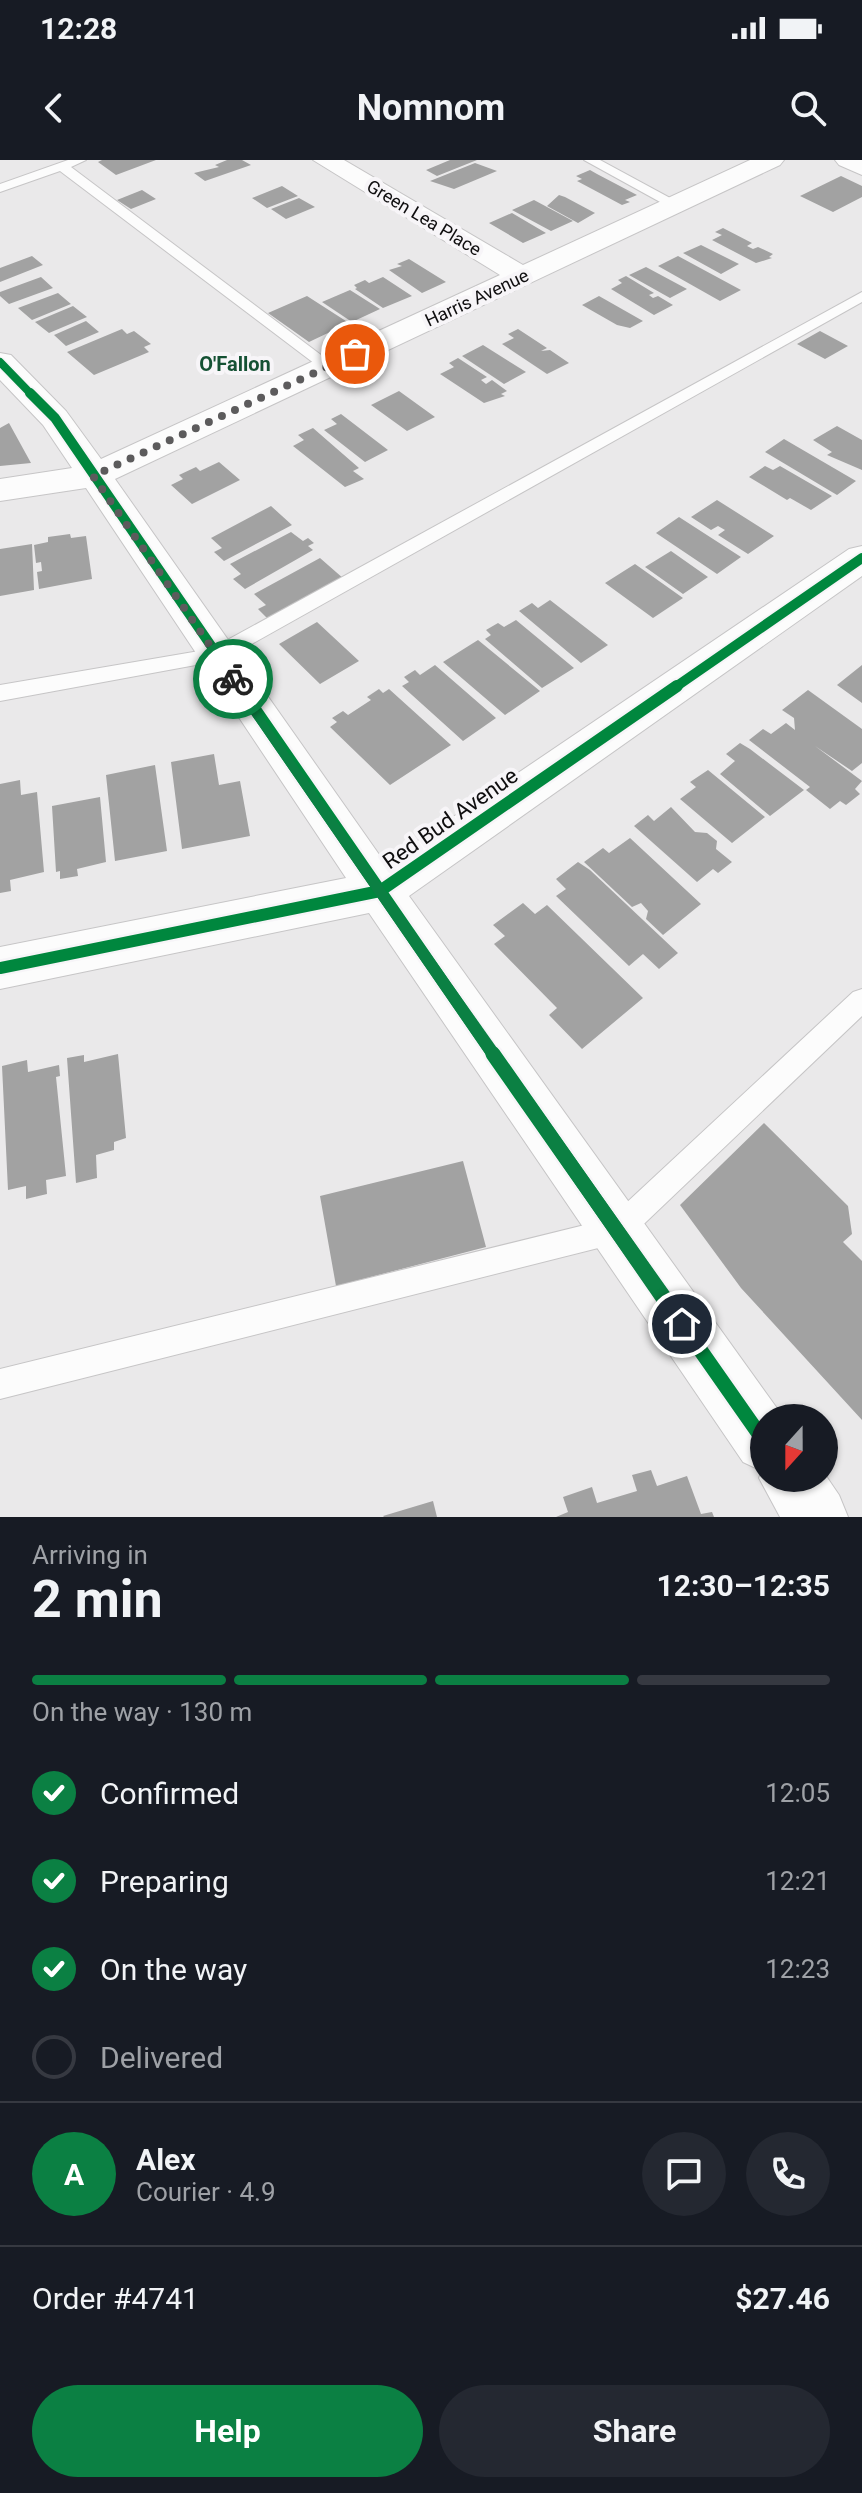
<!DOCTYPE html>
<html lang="en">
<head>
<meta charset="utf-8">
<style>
	:root { --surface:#171b24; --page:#242831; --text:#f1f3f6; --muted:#9ea1a6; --line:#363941; --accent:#0b8043 }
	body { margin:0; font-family:Roboto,sans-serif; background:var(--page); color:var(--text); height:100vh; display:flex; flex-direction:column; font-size:30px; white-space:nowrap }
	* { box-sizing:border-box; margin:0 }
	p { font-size:26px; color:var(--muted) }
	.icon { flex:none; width:44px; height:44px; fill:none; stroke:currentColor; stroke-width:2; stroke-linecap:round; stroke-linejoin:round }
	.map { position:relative; height:1357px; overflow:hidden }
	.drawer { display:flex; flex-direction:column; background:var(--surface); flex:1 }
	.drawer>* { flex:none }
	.needle { width:52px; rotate:201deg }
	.tools { position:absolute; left:750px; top:1244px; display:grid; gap:16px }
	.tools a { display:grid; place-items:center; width:88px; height:88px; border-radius:50%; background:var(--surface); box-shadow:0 2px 6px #0004; font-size:40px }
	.pin { position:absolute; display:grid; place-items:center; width:68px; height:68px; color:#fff; margin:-34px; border:4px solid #fff; border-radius:50%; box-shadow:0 2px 8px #0007 }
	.courier { position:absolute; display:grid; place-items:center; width:80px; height:80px; margin:-40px; border:6px solid #0b8043; border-radius:50%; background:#fff; color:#222; box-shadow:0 2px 10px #0007 }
	.headline em { font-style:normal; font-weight:700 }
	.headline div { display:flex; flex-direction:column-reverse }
	.headline { display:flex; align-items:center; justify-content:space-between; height:136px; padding:0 32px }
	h1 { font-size:52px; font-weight:700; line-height:60px }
	.bar { display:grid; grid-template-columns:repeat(4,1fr); gap:12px 8px; align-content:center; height:96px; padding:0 32px }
	.bar i { height:10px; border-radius:6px; background:var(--line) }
	.bar .on { background:var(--accent) }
	.bar p { grid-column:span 4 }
	.line { display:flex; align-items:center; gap:20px; padding:0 32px; border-top:2px solid var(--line) }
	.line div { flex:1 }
	.round { display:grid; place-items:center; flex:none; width:84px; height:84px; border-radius:42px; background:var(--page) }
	ol { padding:0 32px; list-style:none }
	li { display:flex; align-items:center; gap:24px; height:88px }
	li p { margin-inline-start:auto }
	li .icon { padding:8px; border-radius:50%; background:var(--accent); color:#fff; stroke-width:4 }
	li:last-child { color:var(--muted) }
	li i { width:44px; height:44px; border:4px solid var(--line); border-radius:50% }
	.button { display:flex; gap:16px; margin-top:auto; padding:16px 32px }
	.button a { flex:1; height:92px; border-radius:48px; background:var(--accent); color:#fff; font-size:32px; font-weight:700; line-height:92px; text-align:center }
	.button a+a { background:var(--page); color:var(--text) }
	.status { display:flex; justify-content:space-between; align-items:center; height:56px; padding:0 40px; background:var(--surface); direction:ltr }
	.status svg { height:22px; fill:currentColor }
	header { display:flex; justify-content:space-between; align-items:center; height:104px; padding:0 32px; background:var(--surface); font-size:36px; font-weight:700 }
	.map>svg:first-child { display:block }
	.building { fill:#a2a2a2 }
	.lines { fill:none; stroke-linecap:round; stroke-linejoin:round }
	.lane-casing { stroke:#c6c5c6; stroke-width:2 }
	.street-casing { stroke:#c6c5c6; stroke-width:2 }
	.lane { fill:#fcfcfc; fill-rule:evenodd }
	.street { fill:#fcfcfc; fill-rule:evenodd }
	.cycleway-far3-casing { stroke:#f7f5f8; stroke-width:11 }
	.cycleway-far2-casing { stroke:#f7f5f8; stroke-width:14 }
	.cycleway-far1-casing { stroke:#f7f5f8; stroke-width:17 }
	.cycleway-casing { stroke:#f7f5f8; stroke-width:20 }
	.cycleway-far3 { stroke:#00873e; stroke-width:8 }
	.cycleway-far2 { stroke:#00873e; stroke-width:10 }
	.cycleway-far1 { stroke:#00873e; stroke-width:12 }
	.cycleway { stroke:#00873e; stroke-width:15 }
	.route { fill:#0b8043 }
	.done { stroke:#5c5b5c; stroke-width:8; stroke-dasharray:0 14.4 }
	.labels { text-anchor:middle; stroke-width:8; stroke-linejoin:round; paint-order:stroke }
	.far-street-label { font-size:18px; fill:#0f0e0f; stroke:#f7f5f8 }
	.far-neighbourhood-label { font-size:20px; font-weight:bold; fill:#145133; stroke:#f7f5f8 }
	.street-label { font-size:22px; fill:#0f0e0f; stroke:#f7f5f8 }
</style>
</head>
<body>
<div class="status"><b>12:28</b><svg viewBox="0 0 49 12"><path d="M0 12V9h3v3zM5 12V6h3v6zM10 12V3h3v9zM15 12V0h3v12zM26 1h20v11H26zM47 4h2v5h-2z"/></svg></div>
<header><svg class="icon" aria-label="back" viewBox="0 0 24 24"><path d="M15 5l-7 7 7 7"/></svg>Nomnom<svg class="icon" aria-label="search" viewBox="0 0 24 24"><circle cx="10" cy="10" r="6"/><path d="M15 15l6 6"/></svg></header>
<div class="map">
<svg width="862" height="1357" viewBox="0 0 862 1357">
	<rect width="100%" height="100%" fill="#eae9ea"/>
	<path class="building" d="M102,0H156L116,15L98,2Z
		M227,0H242L251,5L205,21L194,13L219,7L215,5Z
		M450,0H477L437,16L426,10Z
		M475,3L497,11L454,29L430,21Z
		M590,10L597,14L637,35L625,40L630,42L622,45L577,21L582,19L576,16Z
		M841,16L862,26V37L833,52L800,36Z
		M282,26L298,36L267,48L252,38Z
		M142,30L156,39L131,49L117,40Z
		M559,35L565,37L595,53L578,63L547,46Z
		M299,38L315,47L286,59L271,49Z
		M534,40L573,61L551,71L512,50Z
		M512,53L546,73L523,83L489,63Z
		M723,68L752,83L747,86L753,89L758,87L773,94L769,97L772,98L756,103L712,80L722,75L715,72Z
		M701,85L739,104L721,114L683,93Z
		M32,96L43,105L0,122V108Z
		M678,96L741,130L720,141L658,106Z
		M409,99L446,122L422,133L389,110L402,106L397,104Z
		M646,107L687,129L670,138L629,115Z
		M626,116L654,133L649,135L653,138L658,136L673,145L654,155L611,129L622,123L618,120Z
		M41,117L53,128L9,144L0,136V132Z
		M383,117L412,136L383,148L355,129L357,128L354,125L365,120L369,123Z
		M350,130L380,149L352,162L322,142Z
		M58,133L71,144L32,160L18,148Z
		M307,136L349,163L309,182L268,153Z
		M599,136L643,161L630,168L617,165L582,145Z
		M73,146L87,157L49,173L35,162Z
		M86,161L99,172L66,186L54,175Z
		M122,169L127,174L134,171L151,184L144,187L149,192L94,215L67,192Z
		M518,169L547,188L541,191L550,190L569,203L547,214L502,184L514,178L508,174Z
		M820,171L848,186L825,199L797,184Z
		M483,185L526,212L504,224L462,196Z
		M458,198L487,217L481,220L486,224L492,220L507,231L501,234L505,236L484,243L440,214L454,207L449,203Z
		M399,231L435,257L407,271L371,245Z
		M341,254L388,290L365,302L324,270L337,264L331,259Z
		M9,263L31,303L0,306V268Z
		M837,266L862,280V310L827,295L832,292L813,280Z
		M313,268L359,308L353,311L364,319L345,327L293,286L304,280L298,275Z
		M784,279L856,321L837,335L765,292Z
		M219,302L240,320L192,344L171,325L183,319L179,315L196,307L200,311Z
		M765,306L773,310L780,306L832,336L811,350L790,338L787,340L749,317Z
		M717,340L774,376L748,394L718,375L725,370L718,366L711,370L691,357Z
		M271,346L292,365L224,401L214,392L222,388L211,378Z
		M679,357L741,397L717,414L656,373Z
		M291,372L303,381L308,378L314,383L308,386L313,390L245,429L233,419L241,414L230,404Z
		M70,374L71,378L86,376L92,419L39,429L37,412L42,411L41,402L36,403L34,385L48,382V377Z
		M32,384L34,430L0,436V389Z
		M671,391L708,417L683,434L645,407Z
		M320,398L344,419L269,460L258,449L266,445L254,434Z
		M635,404L683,438L653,458L605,423Z
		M550,440L608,485L581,503L519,451L532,443L538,448Z
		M516,460L574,508L542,528L485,479L491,475L486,470L498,463L504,467Z
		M317,462L359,501L320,524L279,484Z
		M478,480L540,531L505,555L443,502Z
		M435,505L496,558L463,581L402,526L409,522L404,517L415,510L420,515Z
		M862,505V543L837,525Z
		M379,529L383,533L389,529L451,585L390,625L330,567L337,562L332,558L343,551L348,555L371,540L367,537Z
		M808,530L862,569V603L852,611L815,586L862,621L855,629L860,634L846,645L840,641L830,649L806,630L810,627L749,580L763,569L771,574L786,563L795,570L794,558L782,550Z
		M740,583L750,589L804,630L770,656L720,614L735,601L726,594Z
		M214,594L219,625L240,621L250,676L182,689L171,602Z
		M155,605L167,691L115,701L106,615Z
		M708,610L765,657L732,683L680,639L696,627L690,622Z
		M20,620L21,635L37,632L44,712L10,720L11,731L0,733V624Z
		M100,637L106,702L77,709L78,716L60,719V711L56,712L52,646Z
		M671,647L695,672L707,673L717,681L716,689L732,702L718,713L713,709L697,722L634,666L648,655L654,661Z
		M630,678L701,744L663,775L646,759L648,751L641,743L632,747L584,702L603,688L609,693Z
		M578,702L590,710L678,793L659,809L643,794L629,806L556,736L566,729L556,719Z
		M523,743L535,754L547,745L643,838L582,889L549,855L557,848L494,784L505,776L493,765Z
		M118,894L126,978L114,982V990L96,995L97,1018L76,1023L67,898L84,895V902Z
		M27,900L28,912L59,905L60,916L56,917L66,1016L46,1020L47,1034L26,1039V1026L8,1030L2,906Z
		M764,963L848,1046L852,1074L843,1082L862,1101V1260L741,1128L680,1045Z
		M463,1001L486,1087L336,1126L320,1036Z
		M651,1310L657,1326L687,1316L701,1354L712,1352L714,1357H556L568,1352L563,1337L592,1327L597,1343L637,1331L632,1315Z
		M433,1341L437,1357H384L383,1356Z"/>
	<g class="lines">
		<g class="lane-casing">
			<path id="lane" d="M68,0H86L71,7L333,204V210H323L60,11L0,32V24Z
				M584,0H600L683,45L671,48Z
				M862,132V142L223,500L0,541V525L211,489Z
				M862,829V856L626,1081L0,1239V1209L609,1059L853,832Z"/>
		</g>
		<g class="street-casing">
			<path id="street" d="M313,0H344L523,105L750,0H784L780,5L115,319L385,703L849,389L862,386V416L409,736L784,1258H764V1318H824V1313L839,1335L848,1357H780L759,1318L762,1311L743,1302L369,753L0,829V787L346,718L86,328L0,341V319L72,308L43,265L0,220V193L11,195L66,251L101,299L500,115Z
				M835,0H862V15L839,5Z"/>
		</g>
		<use href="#lane" class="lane"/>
		<use href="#street" class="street"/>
		<g class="cycleway-far3-casing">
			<path id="cycleway-far3" d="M0,202L32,235"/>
		</g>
		<g class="cycleway-far2-casing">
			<path id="cycleway-far2" d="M30,233L55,258L240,528
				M674,528L862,398"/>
		</g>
		<g class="cycleway-far1-casing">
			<path id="cycleway-far1" d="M239,526L494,896
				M0,808L380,731L677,526"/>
		</g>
		<g class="cycleway-casing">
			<path id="cycleway" d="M493,894L764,1281"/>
		</g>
		<use href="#cycleway-far3" class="cycleway-far3"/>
		<use href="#cycleway-far2" class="cycleway-far2"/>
		<use href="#cycleway-far1" class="cycleway-far1"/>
		<use href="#cycleway" class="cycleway"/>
	</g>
	<path class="route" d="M233,515L688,1158V1170H676L229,522V516Z"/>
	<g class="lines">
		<path class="done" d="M233,519L93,316L355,194"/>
	</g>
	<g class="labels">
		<g class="far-street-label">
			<text transform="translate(424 58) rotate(31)" y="6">Green Lea Place</text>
			<text transform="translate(477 138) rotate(-25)" y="6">Harris Avenue</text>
		</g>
		<g class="far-neighbourhood-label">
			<text x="235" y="211">O'Fallon</text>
		</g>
		<g class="street-label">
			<text transform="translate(450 658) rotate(-35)" y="8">Red Bud Avenue</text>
		</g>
	</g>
</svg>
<div class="tools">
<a><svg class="needle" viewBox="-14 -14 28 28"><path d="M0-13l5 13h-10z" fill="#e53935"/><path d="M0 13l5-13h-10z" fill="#9ea1a6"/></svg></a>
</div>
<div class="pin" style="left:355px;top:194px;background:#ea580c"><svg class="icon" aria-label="bag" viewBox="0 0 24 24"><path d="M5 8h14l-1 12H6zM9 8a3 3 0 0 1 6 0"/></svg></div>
<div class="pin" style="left:682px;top:1164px;background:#1f2937"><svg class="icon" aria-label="home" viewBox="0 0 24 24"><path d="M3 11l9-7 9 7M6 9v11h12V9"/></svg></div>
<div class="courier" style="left:233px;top:519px"><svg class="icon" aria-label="bike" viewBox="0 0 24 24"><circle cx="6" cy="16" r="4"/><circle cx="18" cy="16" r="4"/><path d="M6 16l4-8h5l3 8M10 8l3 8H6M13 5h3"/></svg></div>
</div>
<section class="drawer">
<div class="headline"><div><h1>2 min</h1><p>Arriving in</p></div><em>12:30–12:35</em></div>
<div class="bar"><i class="on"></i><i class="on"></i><i class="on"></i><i></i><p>On the way · 130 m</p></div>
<ol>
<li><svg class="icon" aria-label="check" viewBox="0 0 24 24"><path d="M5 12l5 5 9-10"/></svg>Confirmed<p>12:05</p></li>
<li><svg class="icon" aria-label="check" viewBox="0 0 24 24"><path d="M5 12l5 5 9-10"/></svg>Preparing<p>12:21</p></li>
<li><svg class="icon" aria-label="check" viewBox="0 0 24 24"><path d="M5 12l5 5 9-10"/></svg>On the way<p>12:23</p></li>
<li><i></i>Delivered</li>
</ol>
<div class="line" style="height:144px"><b class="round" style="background:var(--accent);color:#fff">A</b><div><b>Alex</b><p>Courier · 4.9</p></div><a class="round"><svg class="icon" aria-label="chat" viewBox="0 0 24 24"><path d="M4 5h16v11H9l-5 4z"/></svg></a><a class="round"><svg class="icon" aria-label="phone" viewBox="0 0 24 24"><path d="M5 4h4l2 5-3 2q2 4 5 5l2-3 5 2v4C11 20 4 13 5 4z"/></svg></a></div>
<div class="line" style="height:104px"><div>Order #4741</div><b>$27.46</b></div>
<div class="button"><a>Help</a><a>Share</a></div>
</section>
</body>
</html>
